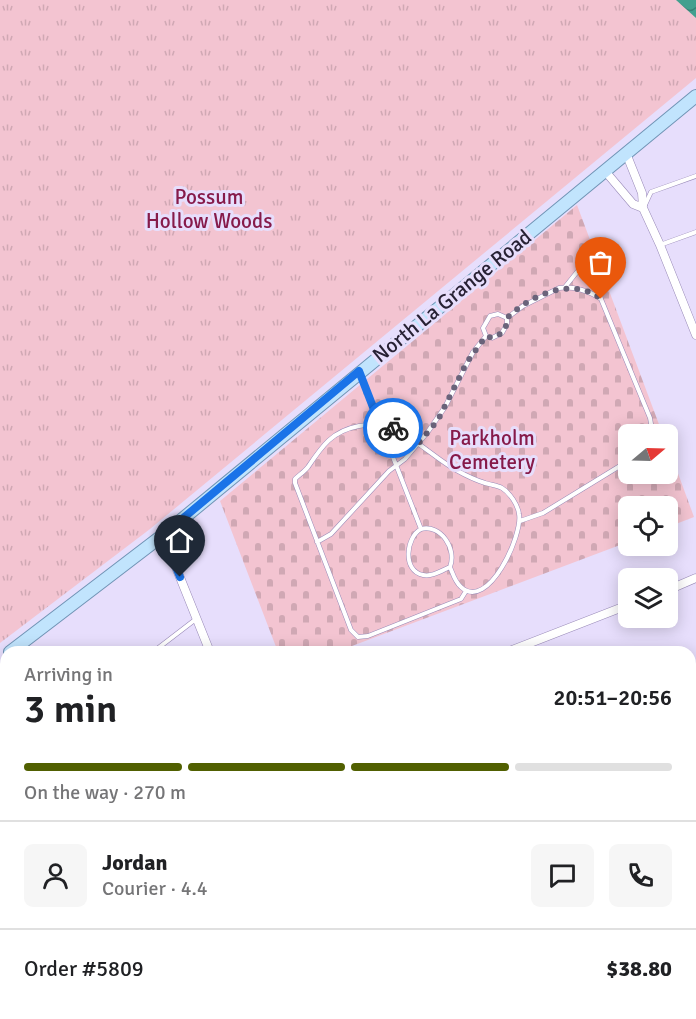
<!DOCTYPE html>
<html lang="en">
<head>
<meta charset="utf-8">
<style>
	:root { --surface:#fff; --page:#f6f6f6; --text:#202124; --muted:#757577; --line:#e0e0e0; --accent:#516001 }
	body { margin:0; font-family:Signika,sans-serif; background:var(--page); color:var(--text); height:100vh; display:flex; flex-direction:column; font-size:22px; white-space:nowrap }
	* { box-sizing:border-box; margin:0 }
	p { font-size:20px; color:var(--muted) }
	.icon { flex:none; width:33px; height:33px; fill:none; stroke:currentColor; stroke-width:2; stroke-linecap:round; stroke-linejoin:round }
	.map { position:relative; flex:1; overflow:hidden }
	.panel { position:absolute; left:0px; top:646px; width:696px; height:374px; display:flex; flex-direction:column; background:var(--surface); border-radius:18px 18px 0 0; box-shadow:0 3px 15px #0003 }
	.panel>* { flex:none }
	.needle { width:39px; rotate:71deg }
	.buttons { position:absolute; left:618px; top:424px; display:grid; gap:12px }
	.buttons a { display:grid; place-items:center; width:60px; height:60px; border-radius:9px; background:var(--surface); box-shadow:0 3px 15px #0003; font-size:30px }
	.pin { position:absolute; display:grid; place-items:center; width:51px; height:51px; color:#fff; margin:-62px -26px; border-radius:50% 50% 50% 0; rotate:-45deg; box-shadow:0 0 6px #0007 }
	.pin .icon { rotate:45deg }
	.courier { position:absolute; display:grid; place-items:center; width:60px; height:60px; margin:-30px; border:4px solid #1a73e8; border-radius:50%; background:#fff; color:#222; box-shadow:0 2px 8px #0007 }
	.head em { font-style:normal; font-weight:600 }
	.head div { display:flex; flex-direction:column-reverse }
	.head { display:flex; align-items:center; justify-content:space-between; height:102px; padding:0 24px }
	h1 { font-size:39px; font-weight:600; line-height:45px }
	.bar { display:grid; grid-template-columns:repeat(4,1fr); gap:9px 6px; align-content:center; height:72px; padding:0 24px }
	.bar i { height:8px; border-radius:4px; background:var(--line) }
	.bar .on { background:var(--accent) }
	.bar p { grid-column:span 4 }
	.line { display:flex; align-items:center; gap:15px; padding:0 24px; border-top:2px solid var(--line) }
	.line div { flex:1 }
	.round { display:grid; place-items:center; flex:none; width:63px; height:63px; border-radius:9px; background:var(--page) }
	.map>svg:first-child { display:block }
	.grass { fill:#f3c4d1 }
	.cemetery { fill:url(#cemetery-stones) }
	.park { fill:url(#park-tufts) }
	.water { fill:url(#water-waves) }
	.lines { fill:none; stroke-linecap:round; stroke-linejoin:round }
	.lane-casing { stroke:#998ab8; stroke-width:5 }
	.street-casing { stroke:#998ab8; stroke-width:9 }
	.primary-casing { stroke:#7094b5; stroke-width:14 }
	.lane { stroke:#fff; stroke-width:4 }
	.street { stroke:#fff; stroke-width:8 }
	.primary { stroke:#c1e4fd; stroke-width:12 }
	.done { stroke:#6a637a; stroke-width:6; stroke-dasharray:0 10.8 }
	.route { stroke:#1a73e8; stroke-width:8 }
	.labels { text-anchor:middle; stroke-width:6; stroke-linejoin:round; paint-order:stroke }
	.park-label { font-size:21px; fill:#861a4a; stroke:#e7defc }
	.street-label { font-size:21px; fill:#272134; stroke:#e7defc }
</style>
</head>
<body>
<div class="map">
<svg width="696" height="1019" viewBox="0 0 696 1019">
	<defs>
		<pattern id="cemetery-stones" width="16" height="16" patternUnits="userSpaceOnUse" patternTransform="scale(1.5)"><rect width="16" height="16" fill="#f3c4d1"/><path d="M2 7V4a2 2 0 0 1 4 0v3zM10 15v-3a2 2 0 0 1 4 0v3z" fill="#d0a8b4"/></pattern>
		<pattern id="park-tufts" width="24" height="20" patternUnits="userSpaceOnUse" patternTransform="scale(1.5)"><rect width="24" height="20" fill="#f3c4d1"/><path d="M3 7l-1-3M5 7V3M7 7l1-3M15 17l-1-3M17 17v-4M19 17l1-3" fill="none" stroke="#d0a8b4"/></pattern>
		<pattern id="water-waves" width="16" height="10" patternUnits="userSpaceOnUse" patternTransform="scale(1.5)"><rect width="16" height="10" fill="#42a08f"/><path d="M0 5q4-4 8 0t8 0" fill="none" stroke="#378276"/></pattern>
	</defs>
	<rect width="100%" height="100%" fill="#e7defc"/>
	<path class="grass" d="M0,907L6,922V960L0,963Z"/>
	<path class="cemetery" d="M577,205L663,435H628V474H668V446L694,517L668,527V507H628V542L336,652H278L220,501Z"/>
	<path class="park" d="M0,0H696V78L150,529L0,643Z"/>
	<path class="water" d="M676,0H696V18Z"/>
	<g class="lines">
		<g class="lane-casing">
			<path id="lane" d="M645,205L651,192L696,176
				M660,245L696,232
				M565,287L577,272L587,270L593,277L601,299
				M486,336L483,328L490,316L498,314L507,318
				M361,375C381,426 401,477 421,529C406,537 402,571 423,575C432,577 441,571 450,567C453,574 455,582 461,587C488,612 523,535 519,514C518,505 510,493 502,488C497,485 491,485 485,483C475,480 465,475 456,470C424,452 400,419 359,426C332,431 322,446 308,467C304,472 299,475 295,479V483L351,630L358,637L368,636L461,599L466,591
				M520,521L543,513L628,461
				M421,529C441,524 457,549 450,567
				M317,542L331,534L389,471L405,459L427,433L445,407L473,352L486,336L492,338L502,333L507,324V318L523,306L559,288C573,286 590,291 601,299L650,418L653,435
				M153,652L196,619"/>
		</g>
		<g class="street-casing">
			<path id="street" d="M626,153L642,193L643,208L660,245L696,335
				M605,171L633,204L643,208
				M163,535L210,652
				M668,590L696,578
				M507,652L628,605
				M690,697L696,694
				M690,809L696,807
				M0,848L6,844
				M0,886L6,902
				M690,956L696,954
				M0,970L6,967
				M49,1014L51,1019
				M375,1014L383,1019
				M289,1019L303,1014
				M579,1019V1014"/>
		</g>
		<g class="primary-casing">
			<path id="primary" d="M10,652L163,535L696,96"/>
		</g>
		<use href="#lane" class="lane"/>
		<use href="#street" class="street"/>
		<use href="#primary" class="primary"/>
	</g>
	<g class="lines">
		<path class="done" d="M393,428L418,444L438,420L467,362L486,336L492,338L502,333L507,324V318C530,295 573,276 601,299"/>
		<path class="route" d="M180,577L163,535L359,371L380,425L393,428"/>
	</g>
	<g class="labels">
		<g class="park-label">
			<text x="209" y="204">Possum<tspan x="209" dy="24">Hollow Woods</tspan></text>
			<text x="492" y="445">Parkholm<tspan x="492" dy="24">Cemetery</tspan></text>
		</g>
		<g class="street-label">
			<text transform="translate(452 296) rotate(-39)" y="7">North La Grange Road</text>
		</g>
	</g>
</svg>
<div class="buttons">
<a><svg class="needle" viewBox="-14 -14 28 28"><path d="M0-13l5 13h-10z" fill="#e53935"/><path d="M0 13l5-13h-10z" fill="#757577"/></svg></a>
<a><svg class="icon" aria-label="locate" viewBox="0 0 24 24"><circle cx="12" cy="12" r="6"/><path d="M12 2v4M12 18v4M2 12h4M18 12h4"/></svg></a>
<a><svg class="icon" aria-label="layers" viewBox="0 0 24 24"><path d="M12 4l9 5-9 5-9-5zM3 14l9 5 9-5"/></svg></a>
</div>
<div class="pin" style="left:601px;top:299px;background:#ea580c"><svg class="icon" aria-label="bag" viewBox="0 0 24 24"><path d="M5 8h14l-1 12H6zM9 8a3 3 0 0 1 6 0"/></svg></div>
<div class="pin" style="left:180px;top:577px;background:#1f2937"><svg class="icon" aria-label="home" viewBox="0 0 24 24"><path d="M3 11l9-7 9 7M6 9v11h12V9"/></svg></div>
<div class="courier" style="left:393px;top:428px"><svg class="icon" aria-label="bike" viewBox="0 0 24 24"><circle cx="6" cy="16" r="4"/><circle cx="18" cy="16" r="4"/><path d="M6 16l4-8h5l3 8M10 8l3 8H6M13 5h3"/></svg></div>
<section class="panel">
<div class="head"><div><h1>3 min</h1><p>Arriving in</p></div><em>20:51–20:56</em></div>
<div class="bar"><i class="on"></i><i class="on"></i><i class="on"></i><i></i><p>On the way · 270 m</p></div>
<div class="line" style="height:108px"><a class="round"><svg class="icon" aria-label="person" viewBox="0 0 24 24"><circle cx="12" cy="8" r="4"/><path d="M4 21q1-7 8-7t8 7"/></svg></a><div><b>Jordan</b><p>Courier · 4.4</p></div><a class="round"><svg class="icon" aria-label="chat" viewBox="0 0 24 24"><path d="M4 5h16v11H9l-5 4z"/></svg></a><a class="round"><svg class="icon" aria-label="phone" viewBox="0 0 24 24"><path d="M5 4h4l2 5-3 2q2 4 5 5l2-3 5 2v4C11 20 4 13 5 4z"/></svg></a></div>
<div class="line" style="height:78px"><div>Order #5809</div><b>$38.80</b></div>
</section>
</div>
</body>
</html>
